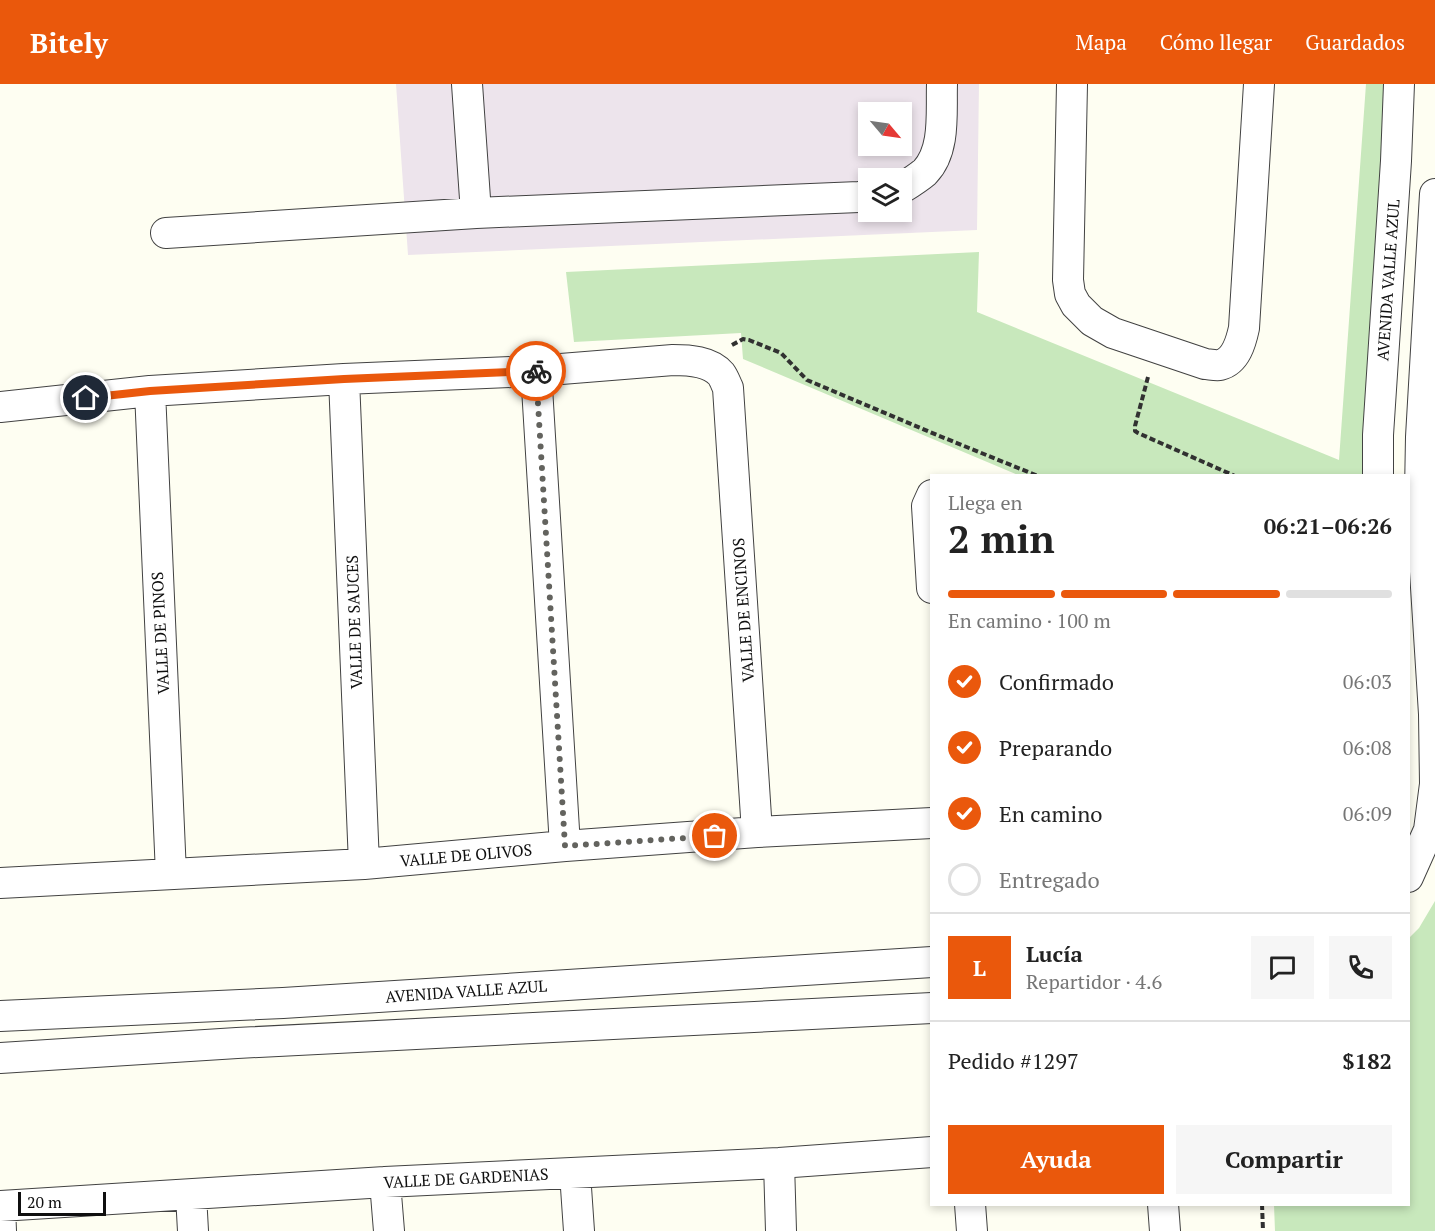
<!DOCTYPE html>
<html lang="es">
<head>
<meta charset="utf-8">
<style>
	:root { --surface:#fff; --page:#f6f6f6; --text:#222; --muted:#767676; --line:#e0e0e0; --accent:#ea580c }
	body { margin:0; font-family:"PT Serif",serif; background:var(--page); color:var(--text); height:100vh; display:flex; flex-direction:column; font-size:22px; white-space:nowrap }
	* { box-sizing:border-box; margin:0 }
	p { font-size:20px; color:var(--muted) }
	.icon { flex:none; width:33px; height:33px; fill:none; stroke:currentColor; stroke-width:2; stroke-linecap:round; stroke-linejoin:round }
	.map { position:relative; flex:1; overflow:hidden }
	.sheet { position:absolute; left:930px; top:390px; width:480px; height:732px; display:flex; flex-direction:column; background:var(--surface); border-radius:0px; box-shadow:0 3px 9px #0003 }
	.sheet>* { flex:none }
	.needle { width:39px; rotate:119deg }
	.controls { position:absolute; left:858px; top:18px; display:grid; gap:12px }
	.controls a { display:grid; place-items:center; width:54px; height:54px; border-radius:0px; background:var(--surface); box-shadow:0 3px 9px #0003; font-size:30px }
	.scale { position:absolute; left:18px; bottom:15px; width:88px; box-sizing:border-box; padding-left:6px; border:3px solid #0f0f0f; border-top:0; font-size:16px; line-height:21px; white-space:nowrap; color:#0f0f0f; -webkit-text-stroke:4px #fff; paint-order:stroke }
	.pin { position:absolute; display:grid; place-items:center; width:51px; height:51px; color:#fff; margin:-26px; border:3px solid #fff; border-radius:50%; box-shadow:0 2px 6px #0007 }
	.courier { position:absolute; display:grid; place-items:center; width:60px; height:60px; margin:-30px; border:4px solid #ea580c; border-radius:50%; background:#fff; color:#222; box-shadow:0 2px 8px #0007 }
	.headline em { font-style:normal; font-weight:600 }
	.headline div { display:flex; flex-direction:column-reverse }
	.headline { display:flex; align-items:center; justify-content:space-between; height:102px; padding:0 18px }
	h1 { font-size:39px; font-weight:600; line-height:45px }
	.bar { display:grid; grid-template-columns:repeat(4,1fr); gap:9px 6px; align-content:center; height:72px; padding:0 18px }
	.bar i { height:8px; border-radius:4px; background:var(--line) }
	.bar .on { background:var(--accent) }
	.bar p { grid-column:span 4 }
	.line { display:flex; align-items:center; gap:15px; padding:0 18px; border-top:2px solid var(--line) }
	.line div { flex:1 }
	.round { display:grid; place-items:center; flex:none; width:63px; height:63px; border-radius:0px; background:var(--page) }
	ol { padding:0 18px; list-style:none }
	li { display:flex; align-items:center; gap:18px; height:66px }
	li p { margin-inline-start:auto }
	li .icon { padding:6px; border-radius:50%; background:var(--accent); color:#fff; stroke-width:4 }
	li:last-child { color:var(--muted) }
	li i { width:33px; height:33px; border:3px solid var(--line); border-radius:50% }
	.cta { display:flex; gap:12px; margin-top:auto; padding:12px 18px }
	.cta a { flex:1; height:69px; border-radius:0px; background:var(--accent); color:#fff; font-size:24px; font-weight:600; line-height:69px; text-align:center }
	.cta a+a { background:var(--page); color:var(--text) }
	header { display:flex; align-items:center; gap:36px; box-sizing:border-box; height:84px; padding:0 30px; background:var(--accent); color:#fff }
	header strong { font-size:28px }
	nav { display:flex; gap:33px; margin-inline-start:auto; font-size:21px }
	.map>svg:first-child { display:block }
	.industrial { fill:#ede4ec; fill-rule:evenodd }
	.green { fill:#c8e8bc }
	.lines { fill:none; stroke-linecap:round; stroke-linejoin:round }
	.minor-casing { stroke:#424242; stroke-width:32 }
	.path { stroke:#313131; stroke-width:4; stroke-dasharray:6 3; stroke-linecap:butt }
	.minor { stroke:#fff; stroke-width:30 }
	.done { stroke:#63635e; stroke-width:6; stroke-dasharray:0 10.8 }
	.route { stroke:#ea580c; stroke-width:8 }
	.labels { text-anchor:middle; stroke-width:6; stroke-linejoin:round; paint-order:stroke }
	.street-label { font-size:16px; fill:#0f0f0f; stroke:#fff }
</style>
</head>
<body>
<header>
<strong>Bitely</strong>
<nav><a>Mapa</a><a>Cómo llegar</a><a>Guardados</a></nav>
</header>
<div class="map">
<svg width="1435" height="1147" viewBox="0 0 1435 1147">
	<rect width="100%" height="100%" fill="#fefef2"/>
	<path class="industrial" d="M396,0H979L977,146L408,171ZM868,28H902V62H868ZM868,94H902V128H868Z"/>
	<path class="green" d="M1366,0H1393L1366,391H1018L743,275L741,249L574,258L566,188L979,168L977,228L1339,376Z
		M1435,817V1147H1275L1274,1121L1408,1120L1409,854L1419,844Z"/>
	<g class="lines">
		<g class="minor-casing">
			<path id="minor" d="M467,0L476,129
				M1072,0L1068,196L1070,210L1076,221L1092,237L1113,249L1205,280C1209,280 1216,282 1220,281C1236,277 1241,258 1244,244L1259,0
				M902,104C910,99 918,94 925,88C946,66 941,28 942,0
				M166,149L476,129L859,113L868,112
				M536,287L565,762
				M344,295L364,780
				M150,307L171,790
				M0,323L150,307L344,295L536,287L673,276C689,276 710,277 721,290C724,294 726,300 728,304L757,748
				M1378,392V351L1396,77L1399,0
				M932,411L927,422L932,504
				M1408,793L1429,746L1435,700L1434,630L1420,408L1421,353L1435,110
				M0,799L364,780L565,762L757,748L932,739
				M0,932L283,919L932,878
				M0,974L237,959L932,924
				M779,1079L781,1147
				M575,1089L579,1147
				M385,1098L389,1147
				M191,1111L193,1147
				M970,1120L972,1147
				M1163,1120L1165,1147
				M0,1122L385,1098L779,1079L932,1068
				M0,1122L1,1147"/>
		</g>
		<path class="path" d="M732,261L743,255L749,256L781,269L807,296L937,351L1038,392
			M1148,293L1135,342V347L1138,349L1235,392
			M1262,1120L1263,1147"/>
		<use href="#minor" class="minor"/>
	</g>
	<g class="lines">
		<path class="done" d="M536,287L565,762L715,752"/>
		<path class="route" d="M86,314L150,307L344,295L536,287"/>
	</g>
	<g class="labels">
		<g class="street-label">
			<text transform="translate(1388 196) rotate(-86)" y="6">AVENIDA VALLE AZUL</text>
			<text transform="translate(743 526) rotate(-94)" y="6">VALLE DE ENCINOS</text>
			<text transform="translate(354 538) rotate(-92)" y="6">VALLE DE SAUCES</text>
			<text transform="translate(160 549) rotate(-93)" y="6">VALLE DE PINOS</text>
			<text transform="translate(466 771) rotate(-5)" y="6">VALLE DE OLIVOS</text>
			<text transform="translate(466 907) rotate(-4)" y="6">AVENIDA VALLE AZUL</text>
			<text transform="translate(466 1094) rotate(-3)" y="6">VALLE DE GARDENIAS</text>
		</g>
	</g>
</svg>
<div class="controls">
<a><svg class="needle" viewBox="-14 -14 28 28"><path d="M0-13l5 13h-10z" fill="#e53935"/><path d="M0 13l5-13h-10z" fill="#767676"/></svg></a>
<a><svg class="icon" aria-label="layers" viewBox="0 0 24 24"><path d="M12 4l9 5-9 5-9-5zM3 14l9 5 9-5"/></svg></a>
</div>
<div class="scale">20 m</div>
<div class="pin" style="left:715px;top:752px;background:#ea580c"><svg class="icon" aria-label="bag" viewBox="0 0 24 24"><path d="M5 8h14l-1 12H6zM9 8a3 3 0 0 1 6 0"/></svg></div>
<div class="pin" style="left:86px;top:314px;background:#1f2937"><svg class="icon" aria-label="home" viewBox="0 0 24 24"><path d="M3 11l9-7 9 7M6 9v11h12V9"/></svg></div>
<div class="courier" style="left:536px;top:287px"><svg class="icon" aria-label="bike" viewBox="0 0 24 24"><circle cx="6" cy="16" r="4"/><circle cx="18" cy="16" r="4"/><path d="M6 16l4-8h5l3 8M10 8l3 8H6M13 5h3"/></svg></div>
<section class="sheet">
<div class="headline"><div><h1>2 min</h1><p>Llega en</p></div><em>06:21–06:26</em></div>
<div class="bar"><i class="on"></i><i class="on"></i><i class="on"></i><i></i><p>En camino · 100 m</p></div>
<ol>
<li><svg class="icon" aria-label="check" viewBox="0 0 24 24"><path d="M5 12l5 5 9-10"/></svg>Confirmado<p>06:03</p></li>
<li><svg class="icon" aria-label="check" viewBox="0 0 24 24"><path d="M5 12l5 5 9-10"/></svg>Preparando<p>06:08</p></li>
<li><svg class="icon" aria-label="check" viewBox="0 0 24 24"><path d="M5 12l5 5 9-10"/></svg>En camino<p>06:09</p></li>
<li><i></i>Entregado</li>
</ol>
<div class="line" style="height:108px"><b class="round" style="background:var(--accent);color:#fff">L</b><div><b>Lucía</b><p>Repartidor · 4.6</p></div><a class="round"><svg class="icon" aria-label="chat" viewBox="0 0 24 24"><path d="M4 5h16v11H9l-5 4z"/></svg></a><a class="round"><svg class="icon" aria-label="phone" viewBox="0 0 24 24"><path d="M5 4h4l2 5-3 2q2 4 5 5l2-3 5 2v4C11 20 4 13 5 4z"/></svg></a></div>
<div class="line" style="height:78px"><div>Pedido #1297</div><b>$182</b></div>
<div class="cta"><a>Ayuda</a><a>Compartir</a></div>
</section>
</div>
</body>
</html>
